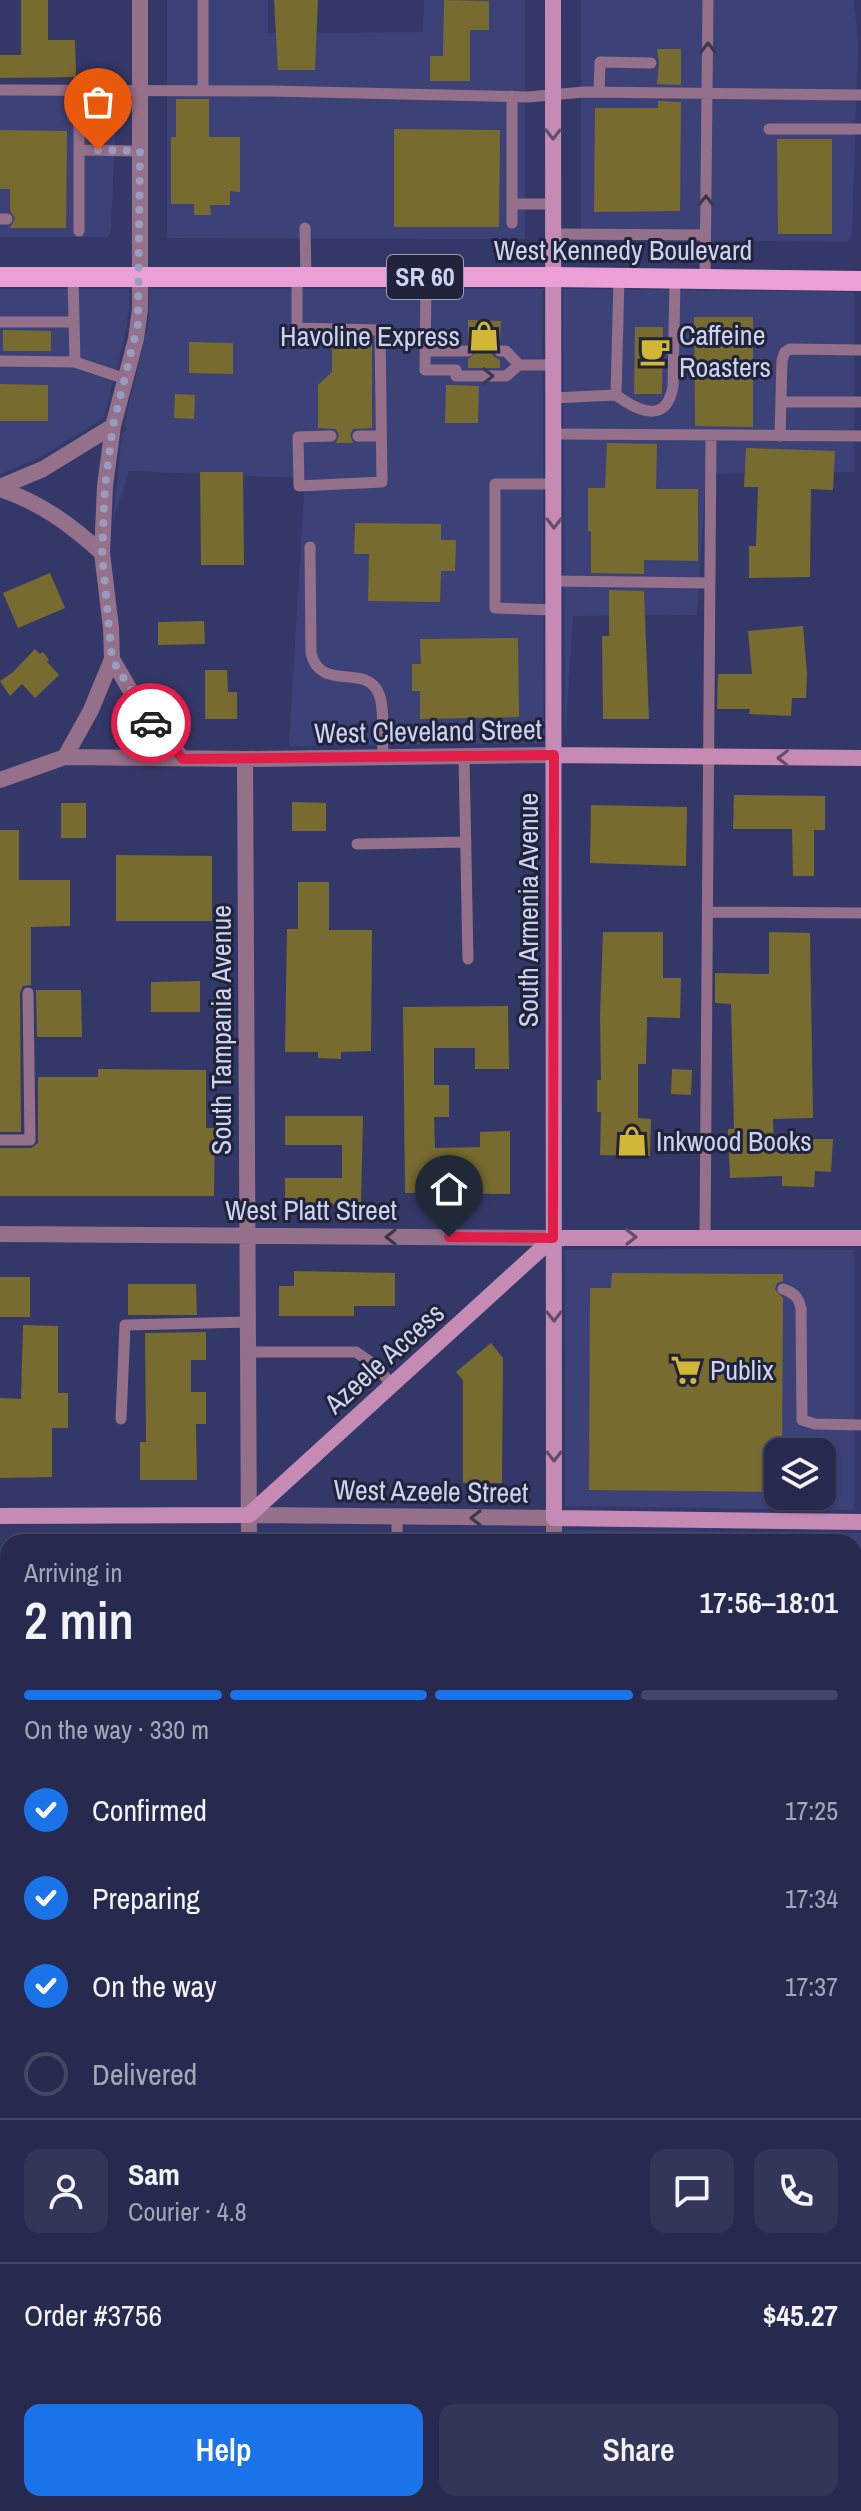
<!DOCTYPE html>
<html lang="en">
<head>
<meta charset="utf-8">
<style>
	:root { --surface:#272a4e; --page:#333658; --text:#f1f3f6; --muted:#a4a7b6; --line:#434666; --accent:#1a73e8 }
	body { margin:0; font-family:"Archivo Narrow",sans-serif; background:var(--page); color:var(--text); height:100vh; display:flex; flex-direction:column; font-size:30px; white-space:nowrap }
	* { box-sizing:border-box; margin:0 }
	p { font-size:26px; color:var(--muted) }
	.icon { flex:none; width:44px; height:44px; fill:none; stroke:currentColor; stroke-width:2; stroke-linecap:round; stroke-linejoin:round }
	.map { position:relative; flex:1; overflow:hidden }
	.panel { position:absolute; left:0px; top:1534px; width:862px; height:978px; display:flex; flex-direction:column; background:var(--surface); border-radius:24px 24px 0 0; box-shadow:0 2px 6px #0004,0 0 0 2px var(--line) }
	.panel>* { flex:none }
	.tools { position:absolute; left:764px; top:1438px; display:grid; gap:16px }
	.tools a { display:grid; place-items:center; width:72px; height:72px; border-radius:16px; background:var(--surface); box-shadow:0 2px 6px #0004,0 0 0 2px var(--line); font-size:40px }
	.pin { position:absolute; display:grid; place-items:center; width:68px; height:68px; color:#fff; margin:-82px -34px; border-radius:50% 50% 50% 0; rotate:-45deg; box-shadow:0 0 8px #0007 }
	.pin .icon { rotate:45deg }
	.courier { position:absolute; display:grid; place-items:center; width:80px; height:80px; margin:-40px; border:6px solid #e11d48; border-radius:50%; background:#fff; color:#222; box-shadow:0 2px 10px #0007 }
	.head em { font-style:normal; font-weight:600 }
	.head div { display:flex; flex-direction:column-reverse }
	.head { display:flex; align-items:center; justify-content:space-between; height:136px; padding:0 24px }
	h1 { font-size:52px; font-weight:600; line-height:60px }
	.bar { display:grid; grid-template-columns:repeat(4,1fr); gap:12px 8px; align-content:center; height:96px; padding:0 24px }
	.bar i { height:10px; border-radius:6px; background:var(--line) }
	.bar .current { background:var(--accent) }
	.bar p { grid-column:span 4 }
	.line { display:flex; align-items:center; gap:20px; padding:0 24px; border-top:2px solid var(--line) }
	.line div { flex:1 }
	.round { display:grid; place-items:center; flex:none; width:84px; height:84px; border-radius:16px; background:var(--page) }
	ol { padding:0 24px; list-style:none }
	li { display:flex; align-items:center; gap:24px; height:88px }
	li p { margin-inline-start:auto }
	li .icon { padding:8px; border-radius:50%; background:var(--accent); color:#fff; stroke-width:4 }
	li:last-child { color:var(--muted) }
	li i { width:44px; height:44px; border:4px solid var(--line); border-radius:50% }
	.cta { display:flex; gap:16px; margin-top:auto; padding:16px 24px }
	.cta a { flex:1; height:92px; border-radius:16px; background:var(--accent); color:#fff; font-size:32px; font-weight:600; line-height:92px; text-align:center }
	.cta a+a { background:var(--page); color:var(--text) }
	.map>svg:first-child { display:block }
	.built { fill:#3c4178; fill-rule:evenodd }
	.building { fill:#786b2f }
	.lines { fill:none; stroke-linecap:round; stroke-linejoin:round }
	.service { stroke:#95708a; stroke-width:11 }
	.minor { stroke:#95708a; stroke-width:16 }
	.tertiary { stroke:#95708a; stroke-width:16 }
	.secondary { stroke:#c68bb5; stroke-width:16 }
	.primary { stroke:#eb9fd5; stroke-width:20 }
	.oneway { stroke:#3d364d }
	.oneway2 { stroke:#624d6b }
	.done { stroke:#979cc0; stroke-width:8; stroke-dasharray:0 14.4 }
	.route { stroke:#e11d48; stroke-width:10 }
	.labels { text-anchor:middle; stroke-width:6; stroke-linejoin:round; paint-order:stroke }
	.shield { fill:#202339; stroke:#999eb8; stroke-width:2 }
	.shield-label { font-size:26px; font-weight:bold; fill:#cdd2ef }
	.street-label { font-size:28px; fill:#cdd2ef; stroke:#202339 }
	.poi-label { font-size:28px; fill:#cdd2ef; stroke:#202339; text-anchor:start }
</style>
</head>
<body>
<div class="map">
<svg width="861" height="2511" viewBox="0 0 861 2511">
	<rect width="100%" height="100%" fill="#343868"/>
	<path class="built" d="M167,0H268V33L423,32L424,0H525V239L167,238Z
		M581,0H854L858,45L852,232L848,242L581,239Z
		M0,84L111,85L115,134L111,229L108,237H0Z
		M0,289H129V308L125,336L104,418L39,458L0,474Z
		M150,289H542L544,743L289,746L305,478L129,471L113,521L122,433L127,430L124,424L148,326Z
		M563,289L854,292V472L706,474L697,615L573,616L565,739Z
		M705,1249L854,1250V1510L565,1506V1250ZM778,1452H822V1496H778Z
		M565,1530L861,1533V1931H854V1542H565Z
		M0,2188L8,2189V2340H0Z
		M0,2364H8V2504H239V2511H0Z
		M260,2504H545V2511H260Z"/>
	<path class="building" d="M21,0H48V40H75L76,77L0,78V55H21Z
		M274,0H318L315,70H278Z
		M444,0L489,1V30H470V81H430V56H443Z
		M657,49H681V85L657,84L659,62Z
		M176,99H209V137H240V192L230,191V205H210L211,215H194V204H171V137H176Z
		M658,101L681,102L680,211L594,212L595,108H658Z
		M394,129L500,130L499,227H394Z
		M0,130L67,131L66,228H10L15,218L10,211V189H0Z
		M777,139H832V234H778Z
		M694,317H753V427L695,426Z
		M468,320L501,321L500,342L495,344L492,350L493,356L500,360V368H468V359L476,352L475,346L468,343Z
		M635,327H663L662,394H634Z
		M3,330L51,331V351H3Z
		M189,342L233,343V374L189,373Z
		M332,342H372V428L353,429L350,435L353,443H336L339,435L336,429L318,428V385L332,372Z
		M0,384L48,385V421H0Z
		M446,385L479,386L478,423H445Z
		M175,394L195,395L194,419L174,418Z
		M607,443L657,444L656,489H698V561L644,560V574L591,573V531H588V488H605Z
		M746,448L835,451L833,490L811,489L810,577L749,578V546H756L758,487H744Z
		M200,472H243L244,565H201Z
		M355,523L441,524V540H456L455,571H441L440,602L368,601L369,554H354Z
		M50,573L65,608L18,628L3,593Z
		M609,590L644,591L649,719H603L602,636H609Z
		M204,621L205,644L158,645V622Z
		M803,626L807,673L806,698H792L791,716L749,714L750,709H717L718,674H752L748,631Z
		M518,638L519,717L420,719V691H412V664H421L420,639Z
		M35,649L40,654L43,652L49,660L47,662L59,675L35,698L22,684L10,696L0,681L12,673Z
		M205,670H227L228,692H237V719H205Z
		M734,795L825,796V830H814V876H793L792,829H733Z
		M292,802L326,803V831H292Z
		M61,803H86V838H61Z
		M591,805L687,807L686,866L590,863Z
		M0,830H19V880H70V926L31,927V985L23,986L20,993L21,1132H0Z
		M116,855L212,856V921H116Z
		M298,882H329V930H372L371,1051L341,1052V1059L318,1058V1052H285L287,929H298Z
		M603,932H663V978H681L680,1018L647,1017L646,1064H638V1118L651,1119L650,1156L600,1155L601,1112H597V1080H601L600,1016Z
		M769,932L810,933L813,1118L773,1119L774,1149L808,1151V1139H833L831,1172L815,1171L814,1187L782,1186V1176L730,1178L728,1129H734L731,1004L715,1003V973L769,974Z
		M200,981V1012H151V982Z
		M36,990H81L82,1037H37Z
		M508,1006L509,1069H475V1048H434V1085H449V1117H434L435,1148L480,1147V1132L510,1131V1194L405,1193L403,1007Z
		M98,1069L206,1070V1128H215L214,1196H0V1148H31L38,1143V1077H98Z
		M672,1069L692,1070L691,1095L671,1094Z
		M285,1116H363L361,1204L285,1205V1178H342V1145H285Z
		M294,1271L395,1273V1306H354V1316H279V1286H294Z
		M612,1273L783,1274V1281L777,1283L775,1289L783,1298L782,1452H778V1492L589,1490L590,1288H611Z
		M0,1277H30V1317H0Z
		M128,1284H196L197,1315H128Z
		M23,1325L58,1326V1393H68V1428H52V1477L0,1478V1398L21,1399Z
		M206,1332V1360H191V1392H206V1424H196L197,1480H140V1442H146L145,1333Z
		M491,1343L503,1358L502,1483H463V1380L456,1372Z"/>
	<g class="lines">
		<path class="service" d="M203,0V90
			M0,90L271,91L528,97L584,92L861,95
			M599,92L600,62L651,63
			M512,96V223
			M769,129H861
			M79,150L140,151
			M512,204H553
			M0,219H7
			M305,228L306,277
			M79,231V90
			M553,234L705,235
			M297,277V328L380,330L382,482L299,486L298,437L331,436
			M426,277L425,370H456V376H506L519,365H553
			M705,279L708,0
			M0,322H74
			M425,351H468
			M500,351H506L519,365
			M0,361L75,362L73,277
			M75,362L126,379
			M616,395C639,412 667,424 673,386L675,279
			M553,398L616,395L619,278
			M781,402H861
			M553,434L861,436
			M358,436H381
			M780,436L782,360L785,352L790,349L861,350
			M554,484H495V608L554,610
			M310,547L311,653C320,693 366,662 379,694C385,709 382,740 383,757
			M554,581L710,583
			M464,756L468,959
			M357,844L466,842
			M708,912L861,913
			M0,1140H30L28,993
			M705,1237L711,435
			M783,1289C794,1293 799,1297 801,1309L802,1420L815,1424L861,1425
			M249,1352H356L372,1363L393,1385
			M121,1419L125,1325L249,1322
			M397,1517V1542
			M0,2114H8
			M854,2455H861"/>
		<path class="minor" d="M0,487L43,469L113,426
			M0,489C40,502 71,525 102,553
			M112,659L144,714L183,759
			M65,757L91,710L112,659L111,628L102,553L105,486L113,426L136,339L140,309V0
			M245,759L249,1542
			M0,780L65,757L245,759L554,755
			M0,1234L553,1238
			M249,1515L554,1518
			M0,1939H8
			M854,1943H861
			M0,2352H8
			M854,2356H861
			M249,2511V2504"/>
		<path class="tertiary" d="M554,1518V1542
			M556,2511V2504"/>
		<path class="secondary" d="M553,0L554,1518L861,1522
			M554,755L861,758
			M553,1238H861
			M0,1516L249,1515L553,1238"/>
		<path class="primary" d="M0,277H553L861,281"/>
	</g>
	<defs><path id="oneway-chevron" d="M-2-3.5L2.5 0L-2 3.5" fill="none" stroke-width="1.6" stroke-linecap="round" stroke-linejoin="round" transform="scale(2)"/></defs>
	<g class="oneway">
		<use href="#oneway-chevron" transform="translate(708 48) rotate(-90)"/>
		<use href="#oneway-chevron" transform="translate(706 201) rotate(-89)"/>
		<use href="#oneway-chevron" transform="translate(488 376)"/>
		<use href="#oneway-chevron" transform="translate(391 1237) rotate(-180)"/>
		<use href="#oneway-chevron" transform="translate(476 1518) rotate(-180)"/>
	</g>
	<g class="oneway2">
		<use href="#oneway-chevron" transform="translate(553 134) rotate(90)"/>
		<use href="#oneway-chevron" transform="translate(554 523) rotate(90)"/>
		<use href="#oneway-chevron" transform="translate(783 758) rotate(-179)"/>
		<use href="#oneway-chevron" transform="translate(631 1237)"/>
		<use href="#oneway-chevron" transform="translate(554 1316) rotate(90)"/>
		<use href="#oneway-chevron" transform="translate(554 1456) rotate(90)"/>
	</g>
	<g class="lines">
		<path class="done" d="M98,150L140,151L138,324L113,426L105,486L102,553L112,659L151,723"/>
		<path class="route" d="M151,723L183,759L554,755L553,1238L449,1237"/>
	</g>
	<defs>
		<g id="shop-bare" transform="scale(2.4)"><path d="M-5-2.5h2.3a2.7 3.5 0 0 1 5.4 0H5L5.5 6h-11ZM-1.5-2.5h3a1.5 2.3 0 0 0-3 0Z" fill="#d1b736" stroke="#202339" stroke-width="2.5" paint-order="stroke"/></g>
		<g id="cafe-bare" transform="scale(2.4)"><path d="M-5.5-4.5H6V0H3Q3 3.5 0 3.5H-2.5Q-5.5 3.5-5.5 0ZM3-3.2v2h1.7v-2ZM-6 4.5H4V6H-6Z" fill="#d1b736" stroke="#202339" stroke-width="2.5" paint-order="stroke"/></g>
		<g id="supermarket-bare" transform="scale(2.4)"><path d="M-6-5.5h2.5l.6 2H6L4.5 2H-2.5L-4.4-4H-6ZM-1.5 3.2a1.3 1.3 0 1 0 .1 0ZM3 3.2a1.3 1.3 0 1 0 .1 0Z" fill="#d1b736" stroke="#202339" stroke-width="2.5" paint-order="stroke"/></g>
	</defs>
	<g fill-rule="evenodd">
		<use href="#shop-bare" x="484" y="336"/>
		<use href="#cafe-bare" x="655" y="351"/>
		<use href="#shop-bare" x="632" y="1141"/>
		<use href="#supermarket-bare" x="686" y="1370"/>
	</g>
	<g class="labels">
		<rect class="shield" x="387" y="255" width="76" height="44" rx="6"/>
		<g class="shield-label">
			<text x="425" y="286">SR 60</text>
		</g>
		<g class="street-label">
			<text x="623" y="260">West Kennedy Boulevard</text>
			<text transform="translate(428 731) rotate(-1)" y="10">West Cleveland Street</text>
			<text transform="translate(528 910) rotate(-90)" y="10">South Armenia Avenue</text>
			<text transform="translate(221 1030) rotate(-90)" y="10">South Tampania Avenue</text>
			<text x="311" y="1220">West Platt Street</text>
			<text transform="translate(384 1358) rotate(-42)" y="10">Azeele Access</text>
			<text transform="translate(431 1491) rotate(1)" y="10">West Azeele Street</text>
		</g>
		<g class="poi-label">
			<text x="679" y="345">Caffeine<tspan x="679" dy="32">Roasters</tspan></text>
			<text x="460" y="346" text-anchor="end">Havoline Express</text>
			<text x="656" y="1151">Inkwood Books</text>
			<text x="710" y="1380">Publix</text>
		</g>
	</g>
</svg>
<div class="tools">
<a><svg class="icon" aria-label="layers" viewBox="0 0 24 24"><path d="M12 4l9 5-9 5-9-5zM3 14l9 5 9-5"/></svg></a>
</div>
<div class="pin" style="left:98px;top:150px;background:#ea580c"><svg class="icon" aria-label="bag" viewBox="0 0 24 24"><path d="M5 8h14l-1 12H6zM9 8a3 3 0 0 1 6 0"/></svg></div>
<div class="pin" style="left:449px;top:1237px;background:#1f2937"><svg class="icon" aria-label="home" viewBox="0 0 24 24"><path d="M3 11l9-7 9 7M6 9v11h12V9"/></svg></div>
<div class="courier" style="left:151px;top:723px"><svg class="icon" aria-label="car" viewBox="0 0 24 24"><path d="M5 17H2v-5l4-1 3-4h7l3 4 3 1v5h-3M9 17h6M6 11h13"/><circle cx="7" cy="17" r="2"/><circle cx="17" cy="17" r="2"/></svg></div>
<section class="panel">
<div class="head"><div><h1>2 min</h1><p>Arriving in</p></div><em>17:56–18:01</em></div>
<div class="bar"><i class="current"></i><i class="current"></i><i class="current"></i><i></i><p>On the way · 330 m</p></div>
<ol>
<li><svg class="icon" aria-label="check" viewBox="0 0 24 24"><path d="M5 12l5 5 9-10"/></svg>Confirmed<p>17:25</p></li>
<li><svg class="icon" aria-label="check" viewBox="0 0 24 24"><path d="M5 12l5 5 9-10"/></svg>Preparing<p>17:34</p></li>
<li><svg class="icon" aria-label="check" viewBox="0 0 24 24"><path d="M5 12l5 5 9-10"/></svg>On the way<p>17:37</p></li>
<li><i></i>Delivered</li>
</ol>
<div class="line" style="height:144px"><a class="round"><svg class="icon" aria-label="person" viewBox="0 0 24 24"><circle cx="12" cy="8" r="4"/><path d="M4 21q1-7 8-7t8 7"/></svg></a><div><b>Sam</b><p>Courier · 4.8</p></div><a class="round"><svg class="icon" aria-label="chat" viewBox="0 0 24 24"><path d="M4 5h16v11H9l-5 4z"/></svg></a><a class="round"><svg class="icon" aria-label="phone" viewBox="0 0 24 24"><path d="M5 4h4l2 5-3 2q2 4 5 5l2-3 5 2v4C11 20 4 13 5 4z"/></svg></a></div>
<div class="line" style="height:104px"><div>Order #3756</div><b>$45.27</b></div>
<div class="cta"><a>Help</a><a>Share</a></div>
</section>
</div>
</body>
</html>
